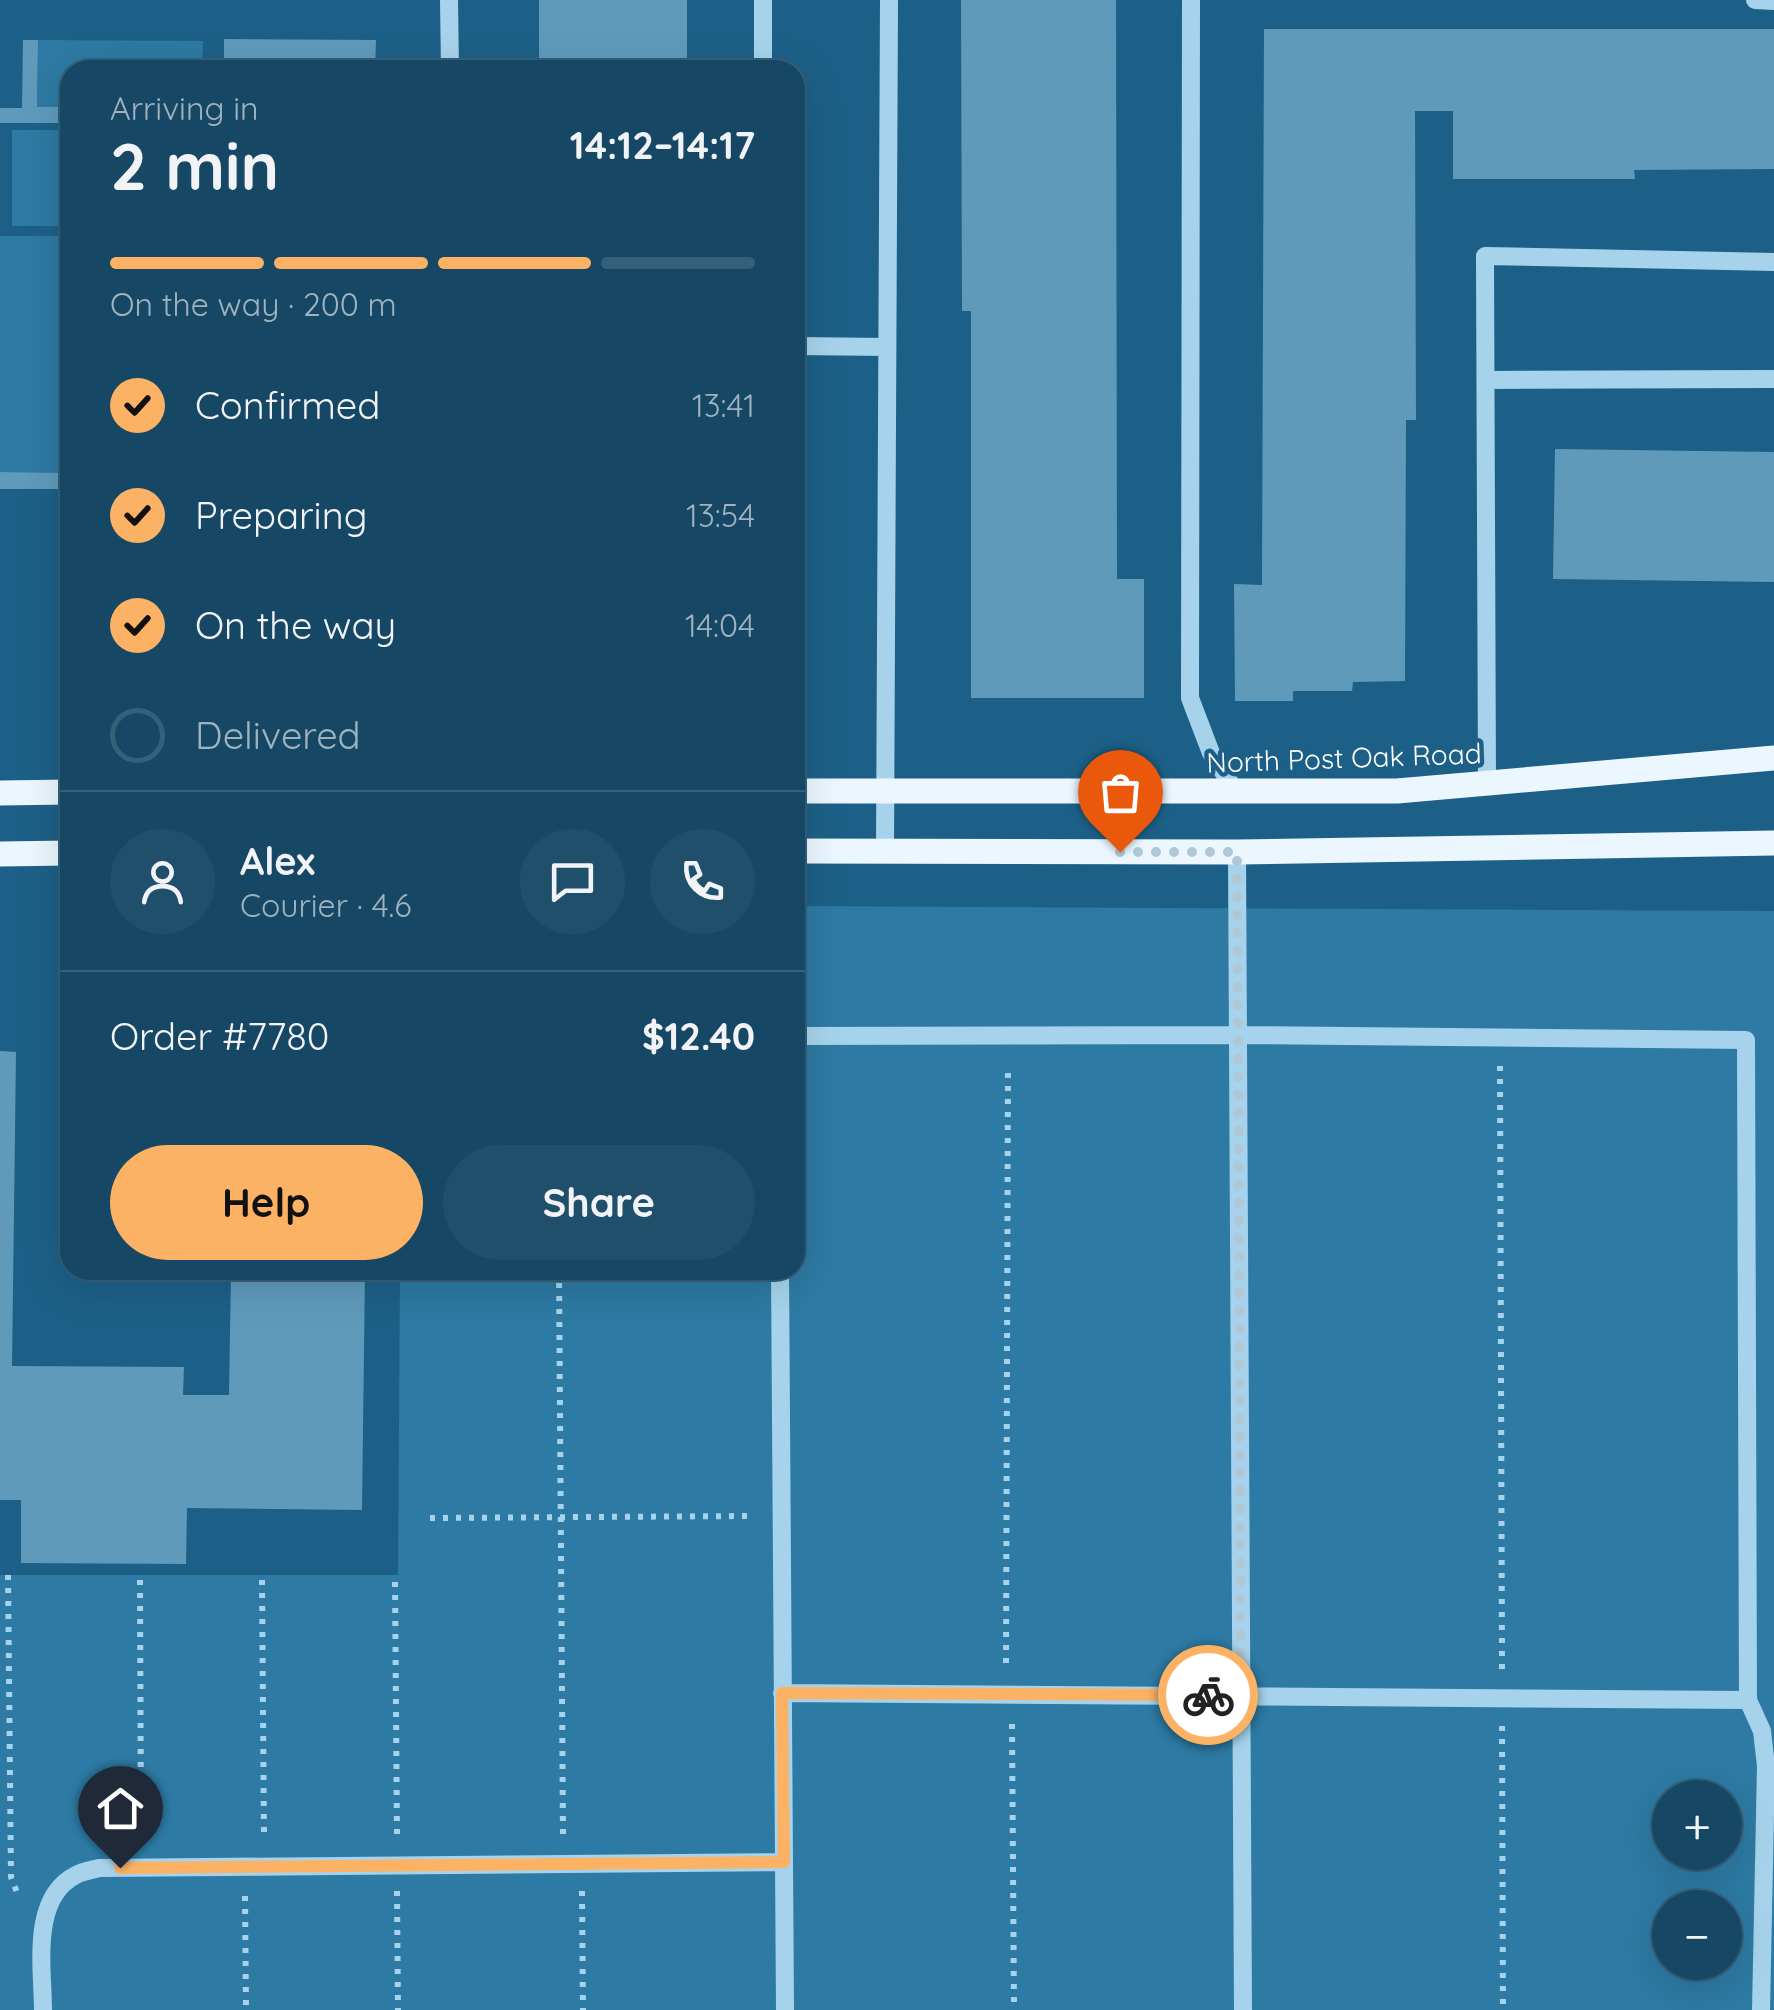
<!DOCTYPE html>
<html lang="en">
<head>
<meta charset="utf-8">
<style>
	:root { --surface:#164865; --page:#1f4f6b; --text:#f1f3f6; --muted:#9eb2bf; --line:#356079; --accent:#fbb264 }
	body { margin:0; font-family:Quicksand,sans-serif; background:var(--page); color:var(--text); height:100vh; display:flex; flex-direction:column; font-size:38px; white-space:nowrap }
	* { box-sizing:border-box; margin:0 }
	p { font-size:32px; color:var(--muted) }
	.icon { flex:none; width:55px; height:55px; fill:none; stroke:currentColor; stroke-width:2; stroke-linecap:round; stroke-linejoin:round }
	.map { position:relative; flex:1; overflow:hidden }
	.panel { position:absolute; left:60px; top:60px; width:745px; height:1220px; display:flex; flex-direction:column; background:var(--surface); border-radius:30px; box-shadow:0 10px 40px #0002,0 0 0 2px var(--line) }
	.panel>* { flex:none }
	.tools { position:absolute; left:1652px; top:1780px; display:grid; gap:20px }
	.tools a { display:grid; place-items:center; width:90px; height:90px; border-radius:50%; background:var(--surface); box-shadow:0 10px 40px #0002,0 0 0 2px var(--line); font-size:50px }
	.pin { position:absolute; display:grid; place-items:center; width:85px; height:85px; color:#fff; margin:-102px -42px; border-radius:50% 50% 50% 0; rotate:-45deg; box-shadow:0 0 10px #0007 }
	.pin .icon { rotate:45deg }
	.courier { position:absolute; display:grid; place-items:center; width:100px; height:100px; margin:-50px; border:8px solid #fbb264; border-radius:50%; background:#fff; color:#222; box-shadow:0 2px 12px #0007 }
	.summary em { font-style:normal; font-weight:700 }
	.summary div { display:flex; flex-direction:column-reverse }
	.summary { display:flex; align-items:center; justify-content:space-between; height:170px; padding:0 50px }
	h1 { font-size:65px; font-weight:700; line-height:75px }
	.bar { display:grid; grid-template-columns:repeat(4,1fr); gap:15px 10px; align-content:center; height:120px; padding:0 50px }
	.bar i { height:12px; border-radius:8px; background:var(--line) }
	.bar .selected { background:var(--accent) }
	.bar p { grid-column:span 4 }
	.line { display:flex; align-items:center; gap:25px; padding:0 50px; border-top:2px solid var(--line) }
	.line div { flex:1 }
	.round { display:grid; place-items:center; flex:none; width:105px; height:105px; border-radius:52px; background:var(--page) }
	ol { padding:0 50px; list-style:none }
	li { display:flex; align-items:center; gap:30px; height:110px }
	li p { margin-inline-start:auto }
	li .icon { padding:10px; border-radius:50%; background:var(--accent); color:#111; stroke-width:4 }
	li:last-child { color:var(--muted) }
	li i { width:55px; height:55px; border:5px solid var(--line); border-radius:50% }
	.primary-button { display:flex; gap:20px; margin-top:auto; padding:20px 50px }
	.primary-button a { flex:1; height:115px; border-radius:60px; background:var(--accent); color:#111; font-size:40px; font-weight:700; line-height:115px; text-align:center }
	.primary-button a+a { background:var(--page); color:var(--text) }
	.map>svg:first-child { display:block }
	.green { fill:#2d7aa4; fill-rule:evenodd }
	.building { fill:#5f9abb }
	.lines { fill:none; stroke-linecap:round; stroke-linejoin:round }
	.path { stroke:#a6d3eb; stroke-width:6; stroke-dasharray:5 8; stroke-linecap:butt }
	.minor { stroke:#a6d3eb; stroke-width:18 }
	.major { stroke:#ebf6fe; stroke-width:25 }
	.done { stroke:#b0c7d5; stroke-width:10; stroke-dasharray:0 18 }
	.route { stroke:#fbb264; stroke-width:12 }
	.labels { text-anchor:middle; stroke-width:9; stroke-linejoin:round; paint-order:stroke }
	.street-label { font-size:28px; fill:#fff; stroke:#1d6087 }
</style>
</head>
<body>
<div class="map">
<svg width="1774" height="2010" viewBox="0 0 1774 2010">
	<rect width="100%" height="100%" fill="#1d6087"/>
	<path class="green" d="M38,40L203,41L202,70H70V107H37Z
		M12,130H70V226H12Z
		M0,236H70V473L0,472Z
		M795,906L1774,911V2010H0V1575H398L400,1270H795ZM1670,1798H1725V1852H1670ZM1670,1908H1725V1962H1670Z"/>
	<path class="building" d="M539,0H687V70H539Z
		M961,0H1116L1117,579H1144V698H971V311H962Z
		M1264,29H1774V169L1634,170L1635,179H1453V111H1415L1416,420H1406L1405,681L1353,682L1352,691H1293V701H1235L1234,584L1262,585Z
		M224,39L376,40L375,70H224Z
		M23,40H38L37,107H70V123H0V108H22Z
		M1555,449L1774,452V582L1553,579Z
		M0,472L70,473V489H0Z
		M0,1051L16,1052L12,1366L184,1367L183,1395H229L231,1270H365L362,1510L187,1508L186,1564L21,1563V1500H0Z"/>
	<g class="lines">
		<path class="path" d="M1500,1066L1502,1669
			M559,1270L563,1834
			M430,1518L753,1516
			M8,1575L11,1877L18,1895
			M140,1580L141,1837
			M262,1580L264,1836
			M395,1582L397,1835
			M1006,1663L1008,1065
			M1012,1724L1014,2010
			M1502,1726L1503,2010
			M397,1891L398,2010
			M582,1891L583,2010
			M245,1896L246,2010"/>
		<path class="minor" d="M449,0L450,70
			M1191,0L1190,698L1211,753L1236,792
			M1755,0L1774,1
			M763,70V0
			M795,346L887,347
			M1488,380L1774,379
			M1487,784L1485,256L1774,262
			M885,850L889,0
			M1237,852L1243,2010
			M795,1036L1239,1035L1746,1040L1748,1700L1762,1731L1766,1766L1761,2010
			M780,1270L785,2010
			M782,1693L1748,1700
			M43,2010C43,1969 30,1898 76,1875C83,1871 92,1870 99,1868L784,1862"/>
		<path class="major" d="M795,791H1397L1774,758
			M0,793L70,792
			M795,851L1237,852L1774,843
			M0,854L70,853"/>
	</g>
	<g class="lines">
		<path class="done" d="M1120,852H1237L1241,1695H1208"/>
		<path class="route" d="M120,1868L784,1862L782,1693L1208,1695"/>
	</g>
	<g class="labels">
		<g class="street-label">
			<text transform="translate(1344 758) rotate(-2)" y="10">North Post Oak Road</text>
		</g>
	</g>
</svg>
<div class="tools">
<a>+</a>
<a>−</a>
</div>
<div class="pin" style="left:1120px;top:852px;background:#ea580c"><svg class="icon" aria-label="bag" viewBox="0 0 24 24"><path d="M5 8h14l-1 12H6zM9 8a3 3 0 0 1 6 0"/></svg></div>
<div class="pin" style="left:120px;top:1868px;background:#1f2937"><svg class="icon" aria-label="home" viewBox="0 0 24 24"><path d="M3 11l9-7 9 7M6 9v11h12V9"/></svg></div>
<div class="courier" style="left:1208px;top:1695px"><svg class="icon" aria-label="bike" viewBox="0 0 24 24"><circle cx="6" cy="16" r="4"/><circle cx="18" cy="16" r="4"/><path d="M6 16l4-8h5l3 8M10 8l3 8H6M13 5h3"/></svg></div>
<section class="panel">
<div class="summary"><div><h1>2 min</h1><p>Arriving in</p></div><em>14:12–14:17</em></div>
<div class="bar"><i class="selected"></i><i class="selected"></i><i class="selected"></i><i></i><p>On the way · 200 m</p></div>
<ol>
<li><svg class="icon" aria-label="check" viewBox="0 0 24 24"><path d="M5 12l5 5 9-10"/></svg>Confirmed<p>13:41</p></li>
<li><svg class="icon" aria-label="check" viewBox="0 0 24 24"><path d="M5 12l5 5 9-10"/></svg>Preparing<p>13:54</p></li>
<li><svg class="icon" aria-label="check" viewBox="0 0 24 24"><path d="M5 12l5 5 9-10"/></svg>On the way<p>14:04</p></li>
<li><i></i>Delivered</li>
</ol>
<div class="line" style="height:180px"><a class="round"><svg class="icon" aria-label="person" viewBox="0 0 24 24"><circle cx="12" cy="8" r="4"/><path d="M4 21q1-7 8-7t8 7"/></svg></a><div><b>Alex</b><p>Courier · 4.6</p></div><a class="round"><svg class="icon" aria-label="chat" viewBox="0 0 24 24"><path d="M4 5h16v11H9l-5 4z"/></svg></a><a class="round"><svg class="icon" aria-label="phone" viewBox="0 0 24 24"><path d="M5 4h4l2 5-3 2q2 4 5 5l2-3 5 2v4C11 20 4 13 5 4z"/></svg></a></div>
<div class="line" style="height:130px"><div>Order #7780</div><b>$12.40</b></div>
<div class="primary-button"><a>Help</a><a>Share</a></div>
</section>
</div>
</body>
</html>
